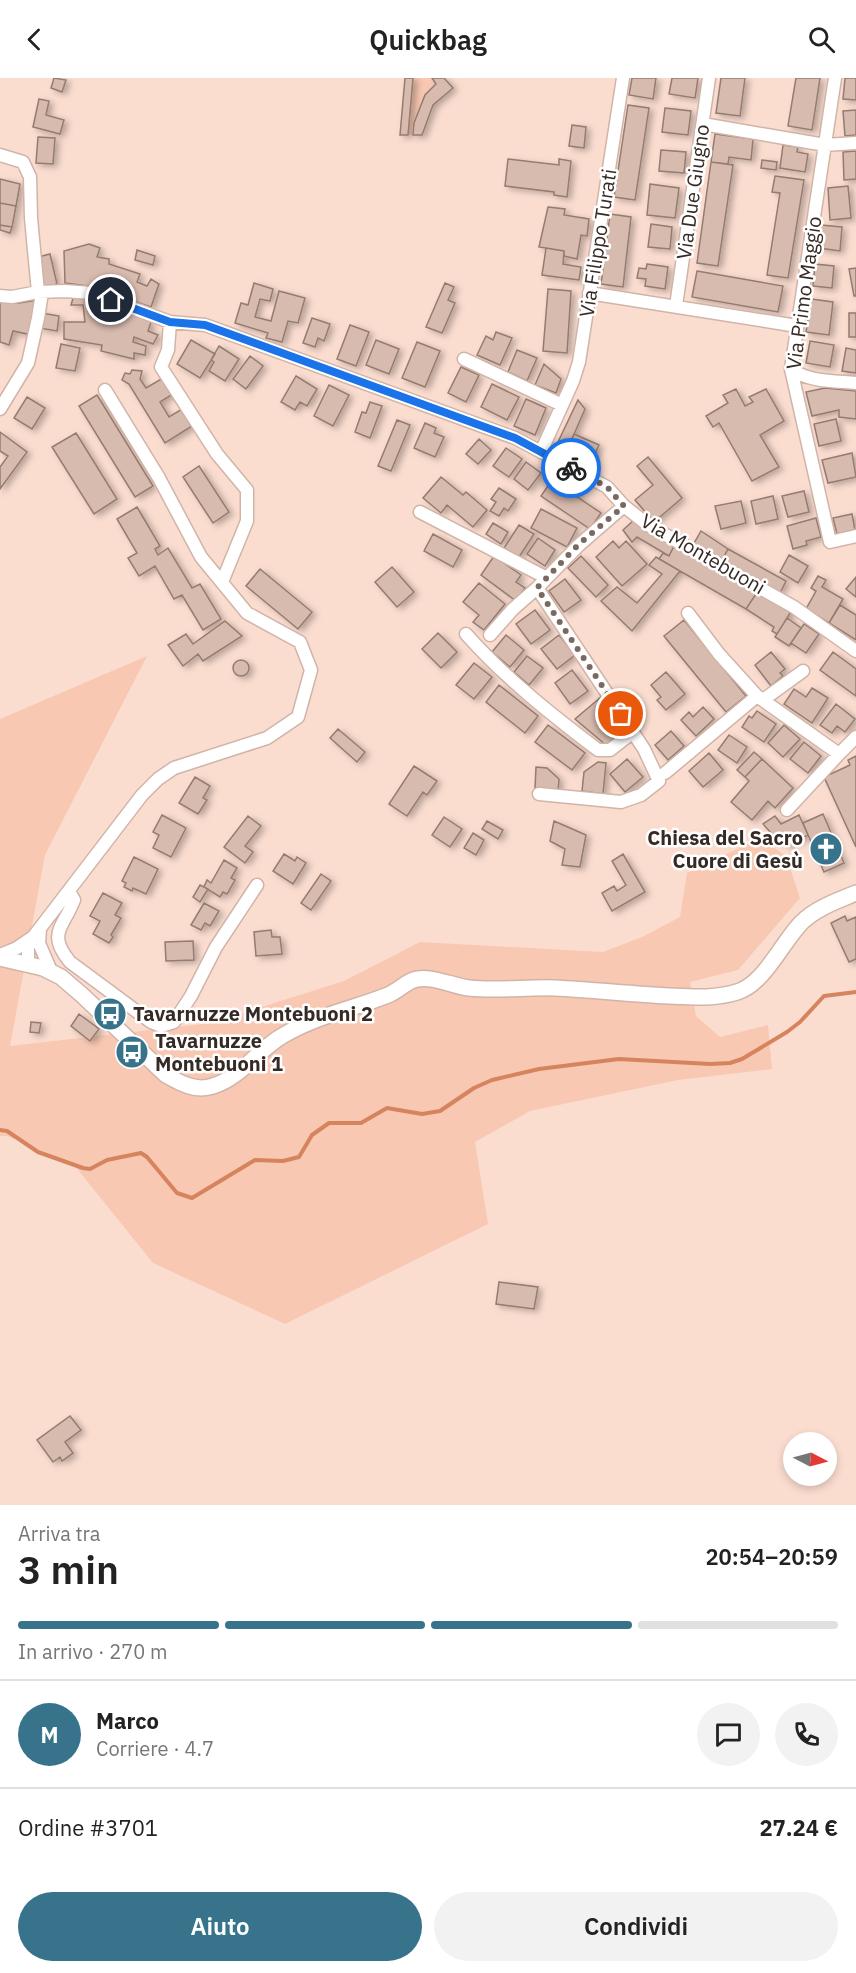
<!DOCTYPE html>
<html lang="it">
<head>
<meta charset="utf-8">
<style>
	:root { --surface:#fff; --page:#f2f2f2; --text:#222; --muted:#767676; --line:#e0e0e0; --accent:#37748b }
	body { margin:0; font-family:"IBM Plex Sans",sans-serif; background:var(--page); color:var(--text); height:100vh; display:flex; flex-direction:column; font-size:22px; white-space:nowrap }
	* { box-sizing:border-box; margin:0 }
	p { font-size:20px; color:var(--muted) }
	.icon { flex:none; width:33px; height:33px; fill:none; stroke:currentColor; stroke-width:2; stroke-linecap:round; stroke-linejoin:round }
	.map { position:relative; height:1427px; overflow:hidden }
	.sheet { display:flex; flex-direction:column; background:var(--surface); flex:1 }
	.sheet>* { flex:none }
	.needle { width:39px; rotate:96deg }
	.buttons { position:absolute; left:783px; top:1354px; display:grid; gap:12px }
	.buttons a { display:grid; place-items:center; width:54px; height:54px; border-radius:50%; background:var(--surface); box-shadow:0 3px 9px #0003; font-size:30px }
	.pin { position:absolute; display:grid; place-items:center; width:51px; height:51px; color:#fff; margin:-26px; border:3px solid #fff; border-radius:50%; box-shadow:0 2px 6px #0007 }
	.courier { position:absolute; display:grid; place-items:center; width:60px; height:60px; margin:-30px; border:4px solid #1a73e8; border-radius:50%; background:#fff; color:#222; box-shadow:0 2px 8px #0007 }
	.overview em { font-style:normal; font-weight:600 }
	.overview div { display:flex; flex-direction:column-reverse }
	.overview { display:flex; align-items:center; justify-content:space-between; height:102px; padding:0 18px }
	h1 { font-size:39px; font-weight:600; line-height:45px }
	.bar { display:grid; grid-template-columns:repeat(4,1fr); gap:9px 6px; align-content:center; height:72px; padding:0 18px }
	.bar i { height:8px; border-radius:4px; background:var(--line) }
	.bar .active { background:var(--accent) }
	.bar p { grid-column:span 4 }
	.line { display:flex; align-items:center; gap:15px; padding:0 18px; border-top:2px solid var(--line) }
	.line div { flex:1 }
	.round { display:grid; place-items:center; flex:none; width:63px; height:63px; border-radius:32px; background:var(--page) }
	.button { display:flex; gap:12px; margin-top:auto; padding:12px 18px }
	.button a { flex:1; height:69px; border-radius:36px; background:var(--accent); color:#fff; font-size:24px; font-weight:600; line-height:69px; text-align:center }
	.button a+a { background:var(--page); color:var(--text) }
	header { display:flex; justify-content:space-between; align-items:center; height:78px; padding:0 18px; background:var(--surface); font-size:27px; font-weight:600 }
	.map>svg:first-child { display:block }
	.green { fill:#f8c8b2 }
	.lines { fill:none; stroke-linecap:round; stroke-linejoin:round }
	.stream { stroke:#d5845e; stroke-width:4 }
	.building { fill:#d8bbaf; stroke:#957b6f; stroke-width:1.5; filter:url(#shadow) }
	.minor-casing { stroke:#d1b4a8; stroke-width:15 }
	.major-casing { stroke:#d1b4a8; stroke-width:18 }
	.minor { stroke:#fff; stroke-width:12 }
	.major { stroke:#fff; stroke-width:15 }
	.done { stroke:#7a6961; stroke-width:6; stroke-dasharray:0 10.8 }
	.route { stroke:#1a73e8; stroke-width:8 }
	.labels { text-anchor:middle; stroke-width:5; stroke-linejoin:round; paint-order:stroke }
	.street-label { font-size:20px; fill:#352a25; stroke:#fff }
	.poi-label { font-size:20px; font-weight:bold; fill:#352a25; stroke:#fff; text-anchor:start }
</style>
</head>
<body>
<header><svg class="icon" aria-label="back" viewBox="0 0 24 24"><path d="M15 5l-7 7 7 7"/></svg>Quickbag<svg class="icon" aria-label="search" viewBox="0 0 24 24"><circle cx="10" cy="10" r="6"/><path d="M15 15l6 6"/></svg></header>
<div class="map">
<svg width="856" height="1427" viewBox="0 0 856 1427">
	<defs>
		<filter id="shadow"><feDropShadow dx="4" dy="2.5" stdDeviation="3" flood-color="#0004"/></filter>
	</defs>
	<rect width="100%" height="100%" fill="#fbddd0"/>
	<path class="green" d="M405,0H444L453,10L433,28L422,57H400Z
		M147,578L45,777L10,968L211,945L344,903L420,864L603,874L642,859L680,839L687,795L760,760L786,778L800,820L738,892L690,904L696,938L720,959L768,947L772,991L678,1002L530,1033L475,1064L488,1146L285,1246L153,1185L74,1087L7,1058H0V641Z"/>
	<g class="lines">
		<path class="stream" d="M0,1052L7,1053L38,1074L83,1090L90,1091L107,1082L141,1075L147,1079L177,1115L192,1120L255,1082L283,1083L299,1079L312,1057L329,1045H361L387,1030L422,1036L440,1033L474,1010L492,1002L539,991L619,981L710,986L730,985L742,981L787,954L800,944L824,918L856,914"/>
	</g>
	<path class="building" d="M54,0L66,2L62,14L51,10Z
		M405,0H413L408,57H400Z
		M432,0H444L453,10L433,27L422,57H413L414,45L425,17L436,6Z
		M632,0H656L653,21L629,17Z
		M672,0H698L695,20L669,16Z
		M721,0H745L740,38L716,35Z
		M796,0H820L812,52L788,48Z
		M845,0H856V22L843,21Z
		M39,21L49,23L46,37L64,42L60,56L33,49Z
		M628,27L649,30L635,122L614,119Z
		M665,30L691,33L688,57L662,54Z
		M856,32V57L845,58L843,33Z
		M572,47L586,49L584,70L569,68Z
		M715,56L753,61L751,82L729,79L728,86L711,84Z
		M38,59L55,60L53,86L36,85Z
		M783,67L798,69L797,74L808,76L805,94L780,90Z
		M661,72L686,74L684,95L659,93Z
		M856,73V101L844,102L843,74Z
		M508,81L559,87V81L571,83L567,119L554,117V114L505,108Z
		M762,82L777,84L776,92L761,90Z
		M711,84L733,87L718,188L697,185Z
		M775,98L804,102L788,200L767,197L780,115L772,114Z
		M0,101L20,106L16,128L0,125Z
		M650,106L679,110L675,140L647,137Z
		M848,108L851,140L830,142L828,110Z
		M0,125L16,128L12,149L0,147Z
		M548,129L565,131L564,137L589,141L587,158L581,157L577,181L564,178V173L539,169Z
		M610,136L631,139L623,209L601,206Z
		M651,146L672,149L670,171L648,169Z
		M0,147L12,149L10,155L0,152Z
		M821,147L842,149L840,173L819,170Z
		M89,166L100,170L97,179L109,181V186L140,196L137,204L147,208L151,201L159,206L151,229L88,208L65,205L64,173Z
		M546,170L564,173L563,186L581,189L579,202L542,197Z
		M137,172L155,178L153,187L135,182Z
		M50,176L57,206L44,209L38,179Z
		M647,186L668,189L665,211L645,208L646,201L637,200L639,190L646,191Z
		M815,186L834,188L832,210L813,208Z
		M856,190V218H854L849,191Z
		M697,193L783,208L778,234L692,219Z
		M254,205L273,211L270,223L260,221L255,239L271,243L279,213L305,220L298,245L288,243L282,264L266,260L268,255L235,245L241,225L248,227Z
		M445,205L454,209L448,222L455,225L442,255L426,249Z
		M548,211L571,213L567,275L543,273Z
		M74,217L105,224L151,244L148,253L158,257L153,266L134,259L133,264L146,268L145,277L134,275V281L101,273L102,267L64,261V244H85L83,227H71Z
		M811,221L833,224L829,257L806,254Z
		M38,222L32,257L13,253L9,267L0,264V223L19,225Z
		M42,235L59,238L57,253L39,250Z
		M849,235H856V259H849Z
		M312,240L330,246L324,263L318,260L315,269L303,265Z
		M350,247L369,254L356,288L337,281Z
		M496,254L512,260L500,287L477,277L486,258L493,262Z
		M191,262L215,276L200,300L177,286Z
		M376,262L399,271L389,296L366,287Z
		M810,263L834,267L830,289L806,285Z
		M417,264L440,273L425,309L402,300Z
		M61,266L80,270L75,293L56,290Z
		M219,268L239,281L225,303L209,293L214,284L211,282Z
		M846,270L856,272V295L842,293Z
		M517,272L537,280L527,303L508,294Z
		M250,278L263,288L246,311L233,301Z
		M544,286L561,301L556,315L535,307Z
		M461,289L479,297L466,324L448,315Z
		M132,292L142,293L140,301L146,310L163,300L173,316L160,324L169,339L182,331L192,348L165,365L129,306L122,302L125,295L130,296Z
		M296,298L317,311L307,328L300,324L295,332L281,324Z
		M492,306L519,319L507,342L481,329Z
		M329,307L349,317L333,348L314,338Z
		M825,310L856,313V341L839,339V332L812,338L806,314Z
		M736,311L745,328L753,324L749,319L766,311L784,343L760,357L779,389L752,403L719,345L713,349L706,338L728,325L723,317Z
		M97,317L153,408L135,419L79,328Z
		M27,319L45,330L32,351L14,340Z
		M526,321L546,330L535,357L514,348Z
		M578,322L585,331L568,370L557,366Z
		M370,324L382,328L370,360L355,354L362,334L366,335Z
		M836,341L841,363L819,368L814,346Z
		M397,342L410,347L391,393L378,388Z
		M425,345L436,350L434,355L444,359L435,379L414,370Z
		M0,354L27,374L0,411V389L8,378L0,373Z
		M76,355L117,421L94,436L52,369Z
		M574,356L599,367L589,388L571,379L574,373L568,370Z
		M479,361L491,372L478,386L466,376Z
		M506,370L522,381L509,399L493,388Z
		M852,375L856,399L828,405L822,382Z
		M648,379L682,420L654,444L635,422L653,407L637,388Z
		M526,384L541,395L528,412L514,401Z
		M199,388L229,434L213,445L183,399Z
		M441,399L463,417L466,414L487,432L473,449L447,427L441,435L423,420Z
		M552,402L601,435L590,451L541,418Z
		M499,410L516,421L508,433L504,430L499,438L490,433L496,424L491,421Z
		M804,413L809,434L788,439L782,418Z
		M773,418L778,441L756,446L751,423Z
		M741,423L746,445L721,451L715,428Z
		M137,429L160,468L155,471L158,477L168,470L192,510L200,506L221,541L203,552L182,517L174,521L155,488L139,498L128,480L137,475L117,441Z
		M541,431L577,450L567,469L531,450Z
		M852,436L855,452L837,456L833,440Z
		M816,440L821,459L806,463L807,467L793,471L787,448Z
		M634,442L675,466L669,478L637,459L632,464L623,452Z
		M493,445L508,454L501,466L486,456Z
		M519,447L534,456L519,479L504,470Z
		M701,453L728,471L722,482L693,467Z
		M433,456L462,472L453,489L424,473Z
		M538,460L555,472L545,488L527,476Z
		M613,463L619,470L626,463L647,486L622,508L596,479Z
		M675,466L758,513L746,531L659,481L663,475L669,478Z
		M728,471L786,503L780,515L722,482Z
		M789,477L808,488L798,505L780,494Z
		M494,478L521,497L516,504L525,510L516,523L481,497Z
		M581,478L608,507L596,519L568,490Z
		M656,479L680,493L632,553L601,523L617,509L637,525L662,496L649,487Z
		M392,489L414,514L397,529L375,504Z
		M260,491L312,534L298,551L246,508Z
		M818,498L826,502L822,509L843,521L829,545L806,531L816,513L811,510Z
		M856,499V519L846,511Z
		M565,501L581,522L564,534L549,513Z
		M479,505L505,526L484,552L473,544L479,537L463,524Z
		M758,513L792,532L777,556L772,553L774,549L746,531Z
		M840,527L856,537V562L829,545Z
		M535,532L550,552L531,566L516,546Z
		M787,540L801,550L789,568L775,559Z
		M684,542L746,618L726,634L664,558Z
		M225,543L242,558L203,583L198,576L183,588L168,567L186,556L193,566Z
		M804,546L819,556L806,575L791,565Z
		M438,555L457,574L441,590L422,571Z
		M506,557L524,572L510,589L492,574Z
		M559,557L575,577L557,591L541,571Z
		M771,574L785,591L780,595L783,598L771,608L755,587Z
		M833,574L856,591V618L820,592Z
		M527,578L543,590L529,607L514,594Z
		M233 590a8 8 0 1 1 16 0a8 8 0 1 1-16 0Z
		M474,585L492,599L474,621L456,607Z
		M572,592L588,613L570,626L555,605Z
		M666,594L685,616L666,632L657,622L661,619L651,607Z
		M499,607L538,638L525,655L486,624Z
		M812,610L828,620L812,645L784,626L794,611L806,619Z
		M601,619L623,653L606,667L575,641Z
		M836,626L855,641L845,654L837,648L832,655L820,647Z
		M703,629L714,641L696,658L681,642L689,634L693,639Z
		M757,633L776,646L764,664L742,649L749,638L752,640Z
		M548,647L585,675L572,692L535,664Z
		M784,647L800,661L783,679L768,665Z
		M338,651L365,674L357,684L330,660Z
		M671,653L684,668L668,682L655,667Z
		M729,657L747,669L737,685L718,672Z
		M804,664L821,678L808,695L790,681Z
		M754,674L762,681L745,699L737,692Z
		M709,675L723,692L703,709L689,693Z
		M856,678V769L824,699L850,687L848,682Z
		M627,681L643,699L625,714L610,696Z
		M762,681L793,710L775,730L768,723L752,742L731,724L749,703L745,699Z
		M598,684L606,685L603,716L582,713L584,694Z
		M414,688L437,703L427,717L423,714L407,738L389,726Z
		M536,689L547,690L559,701L558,714L535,711Z
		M195,699L210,708L203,720L207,722L198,736L179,725Z
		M823,736L844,785L824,794L803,745Z
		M162,737L186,750L171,779L153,770L159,757L153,754Z
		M799,737L808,757L787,768L784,762L778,763L763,746L775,738L781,746Z
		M248,738L261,748L245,768L253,774L245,785L224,769Z
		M444,739L462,751L450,769L432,757Z
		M487,743L503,752L498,761L482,751Z
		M554,743L586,757L580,789L562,787L565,771L550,763Z
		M473,755L484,762L476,777L464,770Z
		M284,776L295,783L297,779L306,785L293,806L273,793Z
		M623,776L645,814L612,833L602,815L614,808L617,813L626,807L612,783Z
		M134,779L158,791L146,816L133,810L132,813L124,809L126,805L122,803Z
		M224,782L237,790L231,800L235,802L227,816L223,814L220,819L204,809L207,802L211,805Z
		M321,796L331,803L311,832L301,825Z
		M200,807L208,811L200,824L193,819Z
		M103,815L122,825L115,837L121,840L111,857L113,859L109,865L93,856L100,843L90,838Z
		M204,825L219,833L210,848L205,845L201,852L191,847Z
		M845,838L847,843L856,839V881L849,884L831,845Z
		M271,852L272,859H280L282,876L256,878L254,854Z
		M193,863L194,882L166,883L165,864Z
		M79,936L99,951L90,963L71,948Z
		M31,944L41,945L39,955L30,954Z
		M499,1204L538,1209L534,1231L496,1226Z
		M70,1338L81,1352L65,1364L73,1375L62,1383L60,1379L53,1384L37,1362Z"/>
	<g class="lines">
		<g class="minor-casing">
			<path id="minor" d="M835,0L791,291L830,464L856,458
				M703,46L825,67L856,65
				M0,77L23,84L30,99L31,140L38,214
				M589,215L797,248
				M0,218L12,219L38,214L65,213L91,215L170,244L205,247L515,360L607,409L624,428L648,447L794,529L856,573
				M676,228L709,0
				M170,244L168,272L161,289L217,376L247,412V443L222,504
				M464,281L562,327
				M791,291C808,304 836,303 856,305
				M0,331L28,285L38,240L42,215
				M541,374L573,303L579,284L623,0
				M420,434L547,500
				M537,510L644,671L659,703L641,717L621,724L539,716
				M688,535L719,576L757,618L839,676L856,659
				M466,556C505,600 552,637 598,672H610L633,654
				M490,557L513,531L537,510L579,467L624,428
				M763,622L803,593
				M665,695L757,618
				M787,732L839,676
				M69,813L74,822C64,849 46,855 70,884L151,944L161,948L174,944L191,918L216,869L257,807
				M40,851L39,865L51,893
				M0,877L17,870L33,859
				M28,886V869L34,858L142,717L158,701L174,690L267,660L298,639L311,592L300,564L247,535L201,479L159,400L105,312"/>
		</g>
		<g class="major-casing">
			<path id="major" d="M0,880L43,890L61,899L82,917L166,997C180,1005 196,1014 213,1008C240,1000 258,972 282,958C315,938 353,931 388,917C396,914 403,907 411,903C428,895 451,908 469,910C497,913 527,909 555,910C593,912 631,916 669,918C691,919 715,921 737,914C764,906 781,866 801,845C816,830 837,823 856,815"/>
		</g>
		<use href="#minor" class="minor"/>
		<use href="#major" class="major"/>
	</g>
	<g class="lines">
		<path class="done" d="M571,390L607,409L624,428L579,466L537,510L621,636"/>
		<path class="route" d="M111,222L170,244L205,247L515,360L571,390"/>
	</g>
	<defs>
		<g id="church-disc" transform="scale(1.725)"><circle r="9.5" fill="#37748b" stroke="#fff"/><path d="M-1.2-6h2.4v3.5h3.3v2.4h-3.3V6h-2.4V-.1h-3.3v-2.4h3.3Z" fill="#fff"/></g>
		<g id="bus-disc" transform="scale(1.725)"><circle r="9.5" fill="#37748b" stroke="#fff"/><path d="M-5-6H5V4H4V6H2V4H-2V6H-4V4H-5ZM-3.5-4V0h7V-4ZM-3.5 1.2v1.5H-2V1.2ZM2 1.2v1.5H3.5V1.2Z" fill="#fff"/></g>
	</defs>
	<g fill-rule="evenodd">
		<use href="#church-disc" x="826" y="771"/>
		<use href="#bus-disc" x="110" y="936"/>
		<use href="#bus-disc" x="132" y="974"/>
	</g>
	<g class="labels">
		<g class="street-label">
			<text transform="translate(693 114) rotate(-82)" y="7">Via Due Giugno</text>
			<text transform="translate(598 165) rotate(-81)" y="7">Via Filippo Turati</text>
			<text transform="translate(804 215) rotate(-82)" y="7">Via Primo Maggio</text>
			<text transform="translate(703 476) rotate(30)" y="7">Via Montebuoni</text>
		</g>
		<g class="poi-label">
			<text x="803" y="767" text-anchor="end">Chiesa del Sacro<tspan x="803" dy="23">Cuore di Gesù</tspan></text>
			<text x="133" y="943">Tavarnuzze Montebuoni 2</text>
			<text x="155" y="970">Tavarnuzze<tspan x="155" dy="23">Montebuoni 1</tspan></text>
		</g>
	</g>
</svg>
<div class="buttons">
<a><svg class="needle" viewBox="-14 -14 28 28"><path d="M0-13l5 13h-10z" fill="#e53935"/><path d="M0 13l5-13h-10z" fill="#767676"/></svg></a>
</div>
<div class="pin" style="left:621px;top:636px;background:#ea580c"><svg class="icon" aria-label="bag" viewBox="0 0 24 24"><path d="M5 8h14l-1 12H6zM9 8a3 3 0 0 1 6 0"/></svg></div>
<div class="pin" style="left:111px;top:222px;background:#1f2937"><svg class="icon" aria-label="home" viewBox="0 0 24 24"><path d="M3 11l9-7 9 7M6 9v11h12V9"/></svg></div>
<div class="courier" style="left:571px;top:390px"><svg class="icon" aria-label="bike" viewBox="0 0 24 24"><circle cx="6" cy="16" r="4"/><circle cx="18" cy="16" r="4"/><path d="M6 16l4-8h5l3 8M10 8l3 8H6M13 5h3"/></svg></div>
</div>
<section class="sheet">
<div class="overview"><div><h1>3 min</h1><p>Arriva tra</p></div><em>20:54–20:59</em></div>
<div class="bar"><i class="active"></i><i class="active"></i><i class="active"></i><i></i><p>In arrivo · 270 m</p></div>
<div class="line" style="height:108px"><b class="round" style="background:var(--accent);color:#fff">M</b><div><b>Marco</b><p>Corriere · 4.7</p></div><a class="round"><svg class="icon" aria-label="chat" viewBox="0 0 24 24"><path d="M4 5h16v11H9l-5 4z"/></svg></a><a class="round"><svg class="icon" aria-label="phone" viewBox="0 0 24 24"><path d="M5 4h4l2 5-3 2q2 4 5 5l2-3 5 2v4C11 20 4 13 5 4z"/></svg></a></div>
<div class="line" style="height:78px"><div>Ordine #3701</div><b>27.24 €</b></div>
<div class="button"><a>Aiuto</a><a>Condividi</a></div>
</section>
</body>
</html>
